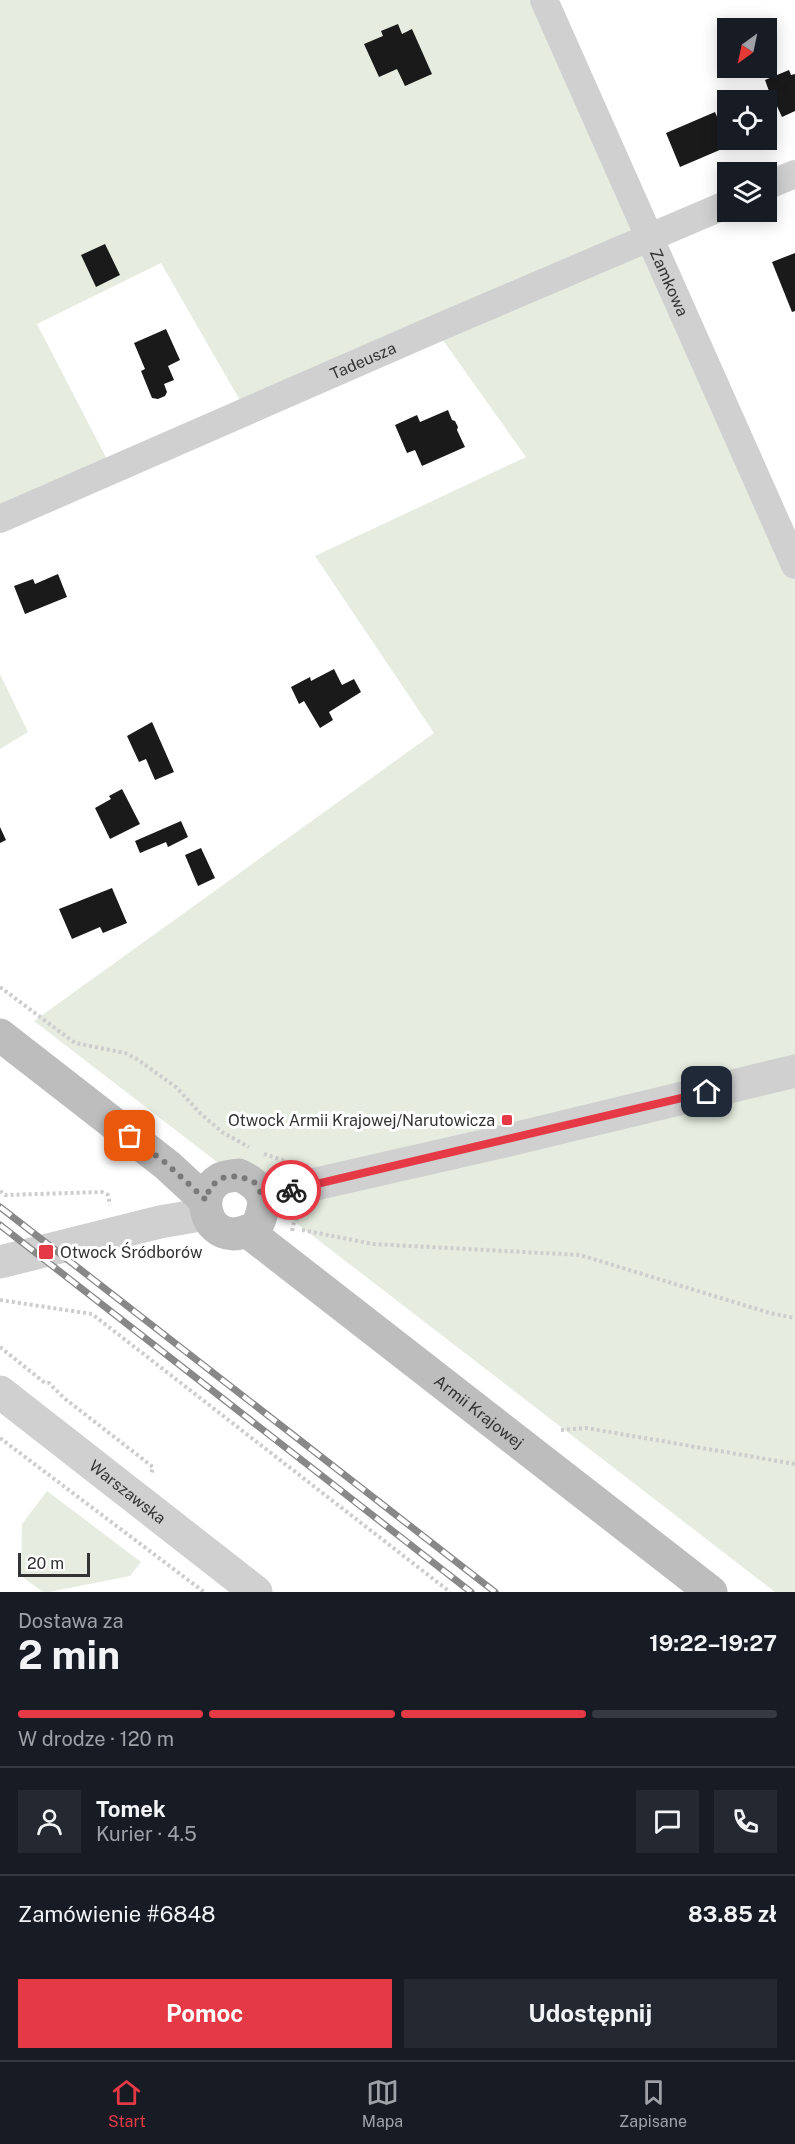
<!DOCTYPE html>
<html lang="pl">
<head>
<meta charset="utf-8">
<style>
	:root { --surface:#171b24; --page:#242831; --text:#f1f3f6; --muted:#9ea1a6; --line:#363941; --accent:#e63946 }
	body { margin:0; font-family:"Public Sans",sans-serif; background:var(--page); color:var(--text); height:100vh; display:flex; flex-direction:column; font-size:22px; white-space:nowrap }
	* { box-sizing:border-box; margin:0 }
	p { font-size:20px; color:var(--muted) }
	.icon { flex:none; width:33px; height:33px; fill:none; stroke:currentColor; stroke-width:2; stroke-linecap:round; stroke-linejoin:round }
	.map { position:relative; height:1592px; overflow:hidden }
	.drawer { display:flex; flex-direction:column; background:var(--surface); flex:1 }
	.drawer>* { flex:none }
	.needle { width:39px; rotate:213deg }
	.fabs { position:absolute; left:717px; top:18px; display:grid; gap:12px }
	.fabs a { display:grid; place-items:center; width:60px; height:60px; border-radius:0px; background:var(--surface); box-shadow:0 3px 15px #0003; font-size:30px }
	.scale { position:absolute; left:18px; bottom:15px; width:72px; box-sizing:border-box; padding-left:6px; border:3px solid #333; border-top:0; font-size:16px; line-height:21px; white-space:nowrap; color:#333; -webkit-text-stroke:4px #fff; paint-order:stroke }
	.pin { position:absolute; display:grid; place-items:center; width:51px; height:51px; color:#fff; margin:-26px; border-radius:12px; box-shadow:0 3px 9px #0006 }
	.courier { position:absolute; display:grid; place-items:center; width:60px; height:60px; margin:-30px; border:4px solid #e63946; border-radius:50%; background:#fff; color:#222; box-shadow:0 2px 8px #0007 }
	.summary em { font-style:normal; font-weight:700 }
	.summary div { display:flex; flex-direction:column-reverse }
	.summary { display:flex; align-items:center; justify-content:space-between; height:102px; padding:0 18px }
	h1 { font-size:39px; font-weight:700; line-height:45px }
	.bar { display:grid; grid-template-columns:repeat(4,1fr); gap:9px 6px; align-content:center; height:72px; padding:0 18px }
	.bar i { height:8px; border-radius:4px; background:var(--line) }
	.bar .selected { background:var(--accent) }
	.bar p { grid-column:span 4 }
	.line { display:flex; align-items:center; gap:15px; padding:0 18px; border-top:2px solid var(--line) }
	.line div { flex:1 }
	.round { display:grid; place-items:center; flex:none; width:63px; height:63px; border-radius:0px; background:var(--page) }
	.button { display:flex; gap:12px; margin-top:auto; padding:12px 18px }
	.button a { flex:1; height:69px; border-radius:0px; background:var(--accent); color:#fff; font-size:24px; font-weight:700; line-height:69px; text-align:center }
	.button a+a { background:var(--page); color:var(--text) }
	.tabs { display:flex; justify-content:space-around; align-items:center; height:84px; border-top:2px solid var(--line); background:var(--surface); font-size:16px; color:var(--muted) }
	.tabs a { display:grid; justify-items:center; gap:3px }
	.tabs .selected { color:var(--accent) }
	.map>svg:first-child { display:block }
	.green { fill:#e6ecdf }
	.building { fill:#1a1a1a }
	.lines { fill:none; stroke-linecap:round; stroke-linejoin:round }
	.path { stroke:#cdcdcd; stroke-width:4; stroke-dasharray:3 3; stroke-linecap:butt }
	.minor { stroke:#d0d0d0; stroke-width:28 }
	.tertiary { stroke:#d0d0d0; stroke-width:33 }
	.secondary { stroke:#bdbdbd; stroke-width:33 }
	.rail-casing { stroke:#888; stroke-width:7 }
	.rail { stroke:#fff; stroke-width:4.5; stroke-dasharray:14; stroke-linecap:butt }
	.done { stroke:#7a7a7a; stroke-width:6; stroke-dasharray:0 10.8 }
	.route { stroke:#e63946; stroke-width:8 }
	.poi-dot { fill:#e63946; stroke:#fff; stroke-width:2 }
	.labels { text-anchor:middle; stroke-width:6; stroke-linejoin:round; paint-order:stroke }
	.street-label { font-size:16px; fill:#333; stroke:#fff }
	.poi-label { font-size:16px; fill:#333; stroke:#fff; text-anchor:end }
</style>
</head>
<body>
<div class="map">
<svg width="795" height="1592" viewBox="0 0 795 1592">
	<rect width="100%" height="100%" fill="#fff"/>
	<path class="green" d="M0,0H544L795,565V1592H775L34,1021L434,733L315,556L526,457L435,329L246,411L161,263L37,324L112,469L0,519Z
		M0,674L28,732L0,749Z
		M47,1491L141,1562L130,1576L49,1592H43L21,1576L22,1524Z"/>
	<path class="building" d="M398,24L402,34L412,29L432,74L405,86L397,69L379,77L364,44L383,36L381,31Z
		M789,70L791,75L795,74V111L782,117L776,104L774,105L765,80Z
		M715,112L729,146L680,167L666,133Z
		M105,244L120,275L96,287L81,255Z
		M795,253V311L792,312L772,262Z
		M166,329L180,360L168,366L174,380L164,384L167,392L165,396L158,399L152,398L141,371L145,369L134,343Z
		M448,410L452,420L455,421L458,427L457,430L465,447L422,466L415,450L407,453L395,425L417,415L420,422Z
		M58,574L67,597L25,614L14,586L33,579L35,584Z
		M334,669L342,685L354,679L361,692L329,712L333,720L320,728L304,701L299,704L291,687L310,677L311,681Z
		M152,722L174,772L155,780L146,759L139,762L127,736Z
		M122,789L140,824L110,839L95,808L111,799L109,796Z
		M181,821L188,837L168,847L166,842L140,853L135,841Z
		M0,827L6,840L0,843Z
		M201,848L215,878L198,886L185,855Z
		M112,888L127,923L103,933L100,927L72,939L59,909Z"/>
	<g class="lines">
		<path class="path" d="M0,987L75,1043L125,1053L137,1059L176,1087L201,1114L222,1132L249,1147
			M264,1154L286,1161
			M0,1191L5,1195L102,1192L108,1195L110,1205
			M302,1230L373,1244L580,1255L770,1313L795,1318
			M292,1231L294,1222L299,1217
			M0,1300L92,1314L450,1592
			M0,1347L45,1383H49L64,1398L153,1467L151,1474L152,1475
			M561,1430L586,1428L795,1464
			M0,1438L204,1592"/>
		<g class="minor">
			<path id="s1" d="M544,0L795,565"/>
			<path d="M766,186L795,174"/>
			<path id="s2" d="M0,519L435,329L728,204"/>
		</g>
		<g class="tertiary">
			<path d="M263,1196L509,1140L795,1071"/>
			<path d="M0,1262L160,1222L206,1214"/>
			<path id="s3" d="M0,1392L256,1592"/>
		</g>
		<g class="secondary">
			<path d="M0,1035L167,1165L205,1200"/>
			<path d="M239,1175C266,1188 269,1201 256,1228C249,1230 241,1234 233,1234C204,1233 196,1193 220,1179C225,1176 233,1176 239,1175Z"/>
			<path id="s4" d="M247,1231L711,1592"/>
		</g>
		<g class="rail-casing">
			<path id="rail" d="M0,1207L495,1592
				M0,1225L471,1592"/>
		</g>
		<use href="#rail" class="rail"/>
	</g>
	<g class="lines">
		<path class="done" d="M130,1136L167,1164L206,1200L210,1187L222,1178L239,1176L254,1182L263,1196L291,1190"/>
		<path class="route" d="M291,1190L707,1092"/>
	</g>
	<g class="poi-dot">
		<rect x="501" y="1114" width="12" height="12" rx="3"/>
		<rect x="38" y="1244" width="16" height="16" rx="3"/>
	</g>
	<g class="labels">
		<g class="street-label">
			<text dy="6" stroke="none"><textPath href="#s1" startOffset="309">Zamkowa</textPath></text>
			<text dy="6" stroke="none"><textPath href="#s2" startOffset="396">Tadeusza</textPath></text>
			<text dy="6" stroke="none"><textPath href="#s4" startOffset="294">Armii Krajowej</textPath></text>
			<text dy="6" stroke="none"><textPath href="#s3" startOffset="162">Warszawska</textPath></text>
		</g>
		<g class="poi-label">
			<text x="495" y="1126">Otwock Armii Krajowej/Narutowicza</text>
			<text x="60" y="1258" text-anchor="start">Otwock Śródborów</text>
		</g>
	</g>
</svg>
<div class="fabs">
<a><svg class="needle" viewBox="-14 -14 28 28"><path d="M0-13l5 13h-10z" fill="#e53935"/><path d="M0 13l5-13h-10z" fill="#9ea1a6"/></svg></a>
<a><svg class="icon" aria-label="locate" viewBox="0 0 24 24"><circle cx="12" cy="12" r="6"/><path d="M12 2v4M12 18v4M2 12h4M18 12h4"/></svg></a>
<a><svg class="icon" aria-label="layers" viewBox="0 0 24 24"><path d="M12 4l9 5-9 5-9-5zM3 14l9 5 9-5"/></svg></a>
</div>
<div class="scale">20 m</div>
<div class="pin" style="left:130px;top:1136px;background:#ea580c"><svg class="icon" aria-label="bag" viewBox="0 0 24 24"><path d="M5 8h14l-1 12H6zM9 8a3 3 0 0 1 6 0"/></svg></div>
<div class="pin" style="left:707px;top:1092px;background:#1f2937"><svg class="icon" aria-label="home" viewBox="0 0 24 24"><path d="M3 11l9-7 9 7M6 9v11h12V9"/></svg></div>
<div class="courier" style="left:291px;top:1190px"><svg class="icon" aria-label="bike" viewBox="0 0 24 24"><circle cx="6" cy="16" r="4"/><circle cx="18" cy="16" r="4"/><path d="M6 16l4-8h5l3 8M10 8l3 8H6M13 5h3"/></svg></div>
</div>
<section class="drawer">
<div class="summary"><div><h1>2 min</h1><p>Dostawa za</p></div><em>19:22–19:27</em></div>
<div class="bar"><i class="selected"></i><i class="selected"></i><i class="selected"></i><i></i><p>W drodze · 120 m</p></div>
<div class="line" style="height:108px"><a class="round"><svg class="icon" aria-label="person" viewBox="0 0 24 24"><circle cx="12" cy="8" r="4"/><path d="M4 21q1-7 8-7t8 7"/></svg></a><div><b>Tomek</b><p>Kurier · 4.5</p></div><a class="round"><svg class="icon" aria-label="chat" viewBox="0 0 24 24"><path d="M4 5h16v11H9l-5 4z"/></svg></a><a class="round"><svg class="icon" aria-label="phone" viewBox="0 0 24 24"><path d="M5 4h4l2 5-3 2q2 4 5 5l2-3 5 2v4C11 20 4 13 5 4z"/></svg></a></div>
<div class="line" style="height:78px"><div>Zamówienie #6848</div><b>83.85 zł</b></div>
<div class="button"><a>Pomoc</a><a>Udostępnij</a></div>
</section>
<nav class="tabs">
<a class="selected"><svg class="icon" aria-label="home" viewBox="0 0 24 24"><path d="M3 11l9-7 9 7M6 9v11h12V9"/></svg>Start</a>
<a><svg class="icon" aria-label="map" viewBox="0 0 24 24"><path d="M3 6l6-2 6 2 6-2v14l-6 2-6-2-6 2zM9 4v14M15 6v14"/></svg>Mapa</a>
<a><svg class="icon" aria-label="saved" viewBox="0 0 24 24"><path d="M7 4h10v16l-5-4-5 4z"/></svg>Zapisane</a>
</nav>
</body>
</html>
